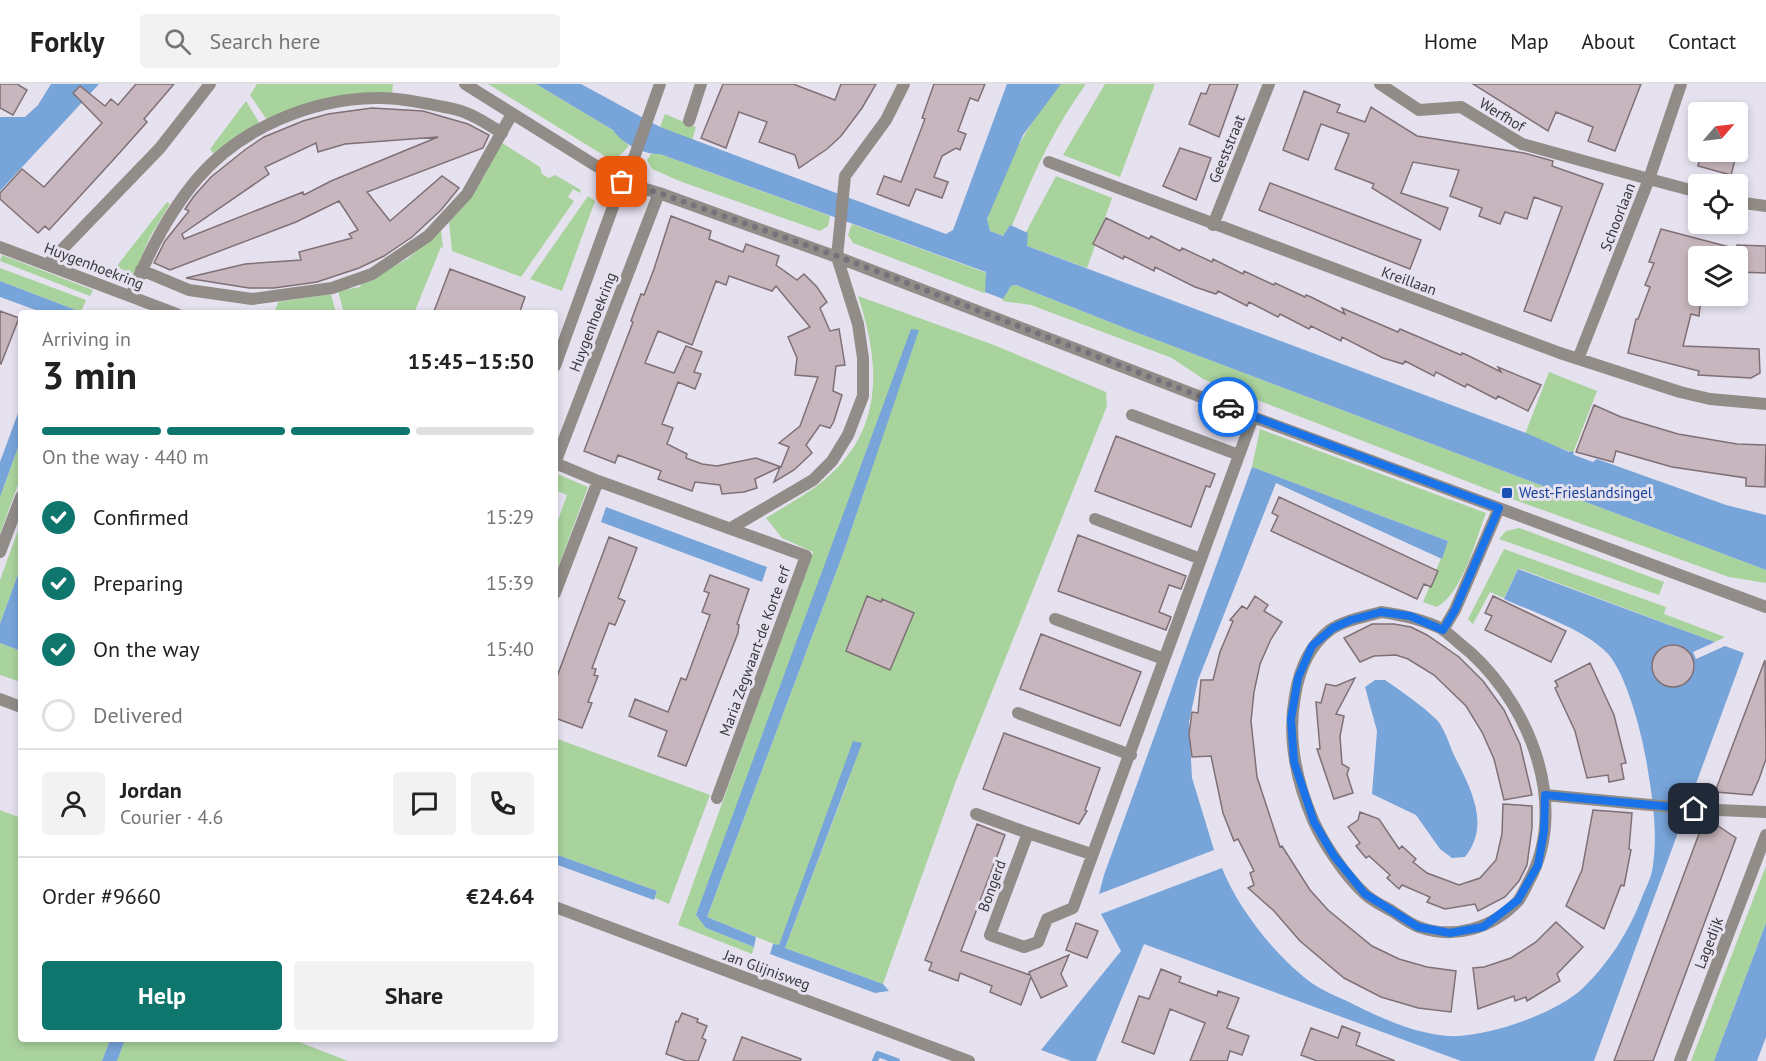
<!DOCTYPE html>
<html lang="en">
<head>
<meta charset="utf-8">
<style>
	:root { --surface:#fff; --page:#f2f2f2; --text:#222; --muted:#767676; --line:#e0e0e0; --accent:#0f766e }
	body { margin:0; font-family:"PT Sans",sans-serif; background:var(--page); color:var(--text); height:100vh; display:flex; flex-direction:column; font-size:22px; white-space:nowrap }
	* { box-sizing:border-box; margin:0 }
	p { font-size:20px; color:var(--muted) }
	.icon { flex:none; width:33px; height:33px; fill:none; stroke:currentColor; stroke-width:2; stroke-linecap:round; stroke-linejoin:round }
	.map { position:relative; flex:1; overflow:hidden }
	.side { position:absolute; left:18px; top:226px; width:540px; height:732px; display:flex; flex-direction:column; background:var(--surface); border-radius:6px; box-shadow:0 3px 9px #0003 }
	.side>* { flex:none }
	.needle { width:39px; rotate:62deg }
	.tools { position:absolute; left:1688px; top:18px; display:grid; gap:12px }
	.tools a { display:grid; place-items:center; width:60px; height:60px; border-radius:6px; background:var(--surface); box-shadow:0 3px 9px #0003; font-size:30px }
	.pin { position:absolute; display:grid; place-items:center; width:51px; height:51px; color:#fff; margin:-26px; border-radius:12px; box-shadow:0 3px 9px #0006 }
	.courier { position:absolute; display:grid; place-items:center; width:60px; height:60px; margin:-30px; border:4px solid #1a73e8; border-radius:50%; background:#fff; color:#222; box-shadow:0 2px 8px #0007 }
	.head em { font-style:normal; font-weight:600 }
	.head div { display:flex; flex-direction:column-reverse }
	.head { display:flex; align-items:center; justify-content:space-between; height:102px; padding:0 24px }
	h1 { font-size:39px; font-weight:600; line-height:45px }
	.bar { display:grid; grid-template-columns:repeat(4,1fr); gap:9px 6px; align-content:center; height:72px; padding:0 24px }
	.bar i { height:8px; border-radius:4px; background:var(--line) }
	.bar .active { background:var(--accent) }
	.bar p { grid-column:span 4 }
	.line { display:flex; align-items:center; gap:15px; padding:0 24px; border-top:2px solid var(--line) }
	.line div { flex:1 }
	.round { display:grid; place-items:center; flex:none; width:63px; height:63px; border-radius:6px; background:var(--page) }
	ol { padding:0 24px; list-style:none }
	li { display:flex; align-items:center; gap:18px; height:66px }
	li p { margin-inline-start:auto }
	li .icon { padding:6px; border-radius:50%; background:var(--accent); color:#fff; stroke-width:4 }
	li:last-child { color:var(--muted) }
	li i { width:33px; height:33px; border:3px solid var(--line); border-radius:50% }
	.primary-button { display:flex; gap:12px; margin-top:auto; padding:12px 24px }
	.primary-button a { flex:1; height:69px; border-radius:6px; background:var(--accent); color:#fff; font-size:24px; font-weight:600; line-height:69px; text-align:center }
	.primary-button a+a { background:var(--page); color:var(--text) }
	header { display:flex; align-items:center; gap:36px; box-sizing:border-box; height:84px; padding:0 30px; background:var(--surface); border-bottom:2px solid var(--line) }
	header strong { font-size:28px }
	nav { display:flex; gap:33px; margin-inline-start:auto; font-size:21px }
	.search { width:420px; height:54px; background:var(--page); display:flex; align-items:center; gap:15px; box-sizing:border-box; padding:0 21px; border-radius:6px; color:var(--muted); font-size:22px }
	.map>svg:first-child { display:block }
	.green { fill:#a9d39d }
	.water { fill:#77a4d9 }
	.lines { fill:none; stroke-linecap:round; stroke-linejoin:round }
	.stream { stroke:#77a4d9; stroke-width:6 }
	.building { fill:#c7b6bd; stroke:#7f7076; stroke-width:1.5; fill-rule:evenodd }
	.pedestrian { stroke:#918c87; stroke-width:12 }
	.minor { stroke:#918c87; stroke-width:12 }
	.tertiary { stroke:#918c87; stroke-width:12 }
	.done { stroke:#76727b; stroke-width:6; stroke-dasharray:0 10.8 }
	.route { stroke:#1a73e8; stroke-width:8 }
	.transit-dot { fill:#1a4fb4; stroke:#e6e1ef; stroke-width:2 }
	.labels { text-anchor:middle; stroke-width:6; stroke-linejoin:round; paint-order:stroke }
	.street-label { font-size:15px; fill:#39373d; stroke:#e6e1ef }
	.transit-label { font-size:15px; fill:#164399; stroke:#e6e1ef; text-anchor:start }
</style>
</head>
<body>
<header>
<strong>Forkly</strong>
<div class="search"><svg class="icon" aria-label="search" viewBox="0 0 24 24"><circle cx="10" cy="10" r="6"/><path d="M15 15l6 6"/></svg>Search here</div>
<nav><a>Home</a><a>Map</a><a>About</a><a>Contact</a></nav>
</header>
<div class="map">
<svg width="1766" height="977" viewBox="0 0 1766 977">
	<rect width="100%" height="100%" fill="#e6e1ef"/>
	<path class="green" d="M257,0H393L392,10C348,5 308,22 267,36L250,11Z
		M488,0H536L613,46L629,62L616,75L608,74Z
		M1061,0H1086C1054,44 1032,92 1012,142L1010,141L1003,152L990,147L987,138C994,98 1033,31 1061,0Z
		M1105,0H1155L1120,93L1063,71Z
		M246,17L260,40L214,70L210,65Z
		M665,30L696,43L692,56L660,43Z
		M499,57L540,83L542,90L549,94L555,91L581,106L580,109L573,105L568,113L574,117L521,193L452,167L449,138L484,93Z
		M651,70H660L830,132L828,142L820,147L682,98L652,85L647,76Z
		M1056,92L1112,114L1087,184L1027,162L1026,148Z
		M588,112L595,117L562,207L530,195Z
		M167,118L170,120L150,153L134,190L116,183Z
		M852,140L987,189V208L984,209L853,159L848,151Z
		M441,146L443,164L441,163L414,229H344L338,207L360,203L361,200L407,175Z
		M2,171L93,206L90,212L0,177Z
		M0,184L86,216L81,228L0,197Z
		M1016,201L1130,246L1766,486V499L1729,493L1515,416L1203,295L1172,274L1031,221L1003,217L1001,213L1003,215L1011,202Z
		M331,210L336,229L274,230L278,218Z
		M858,212L994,261L1106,308L1107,322L956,697L883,900L785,864L852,687L779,862L707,833L844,467L918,246L696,831L706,844L754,863L752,870L678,841L813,468L782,454L766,434C788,420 812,408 831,390C885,340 879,276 858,212Z
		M1549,288L1597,307L1573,369L1525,350Z
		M1260,345L1486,429C1475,457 1463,508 1437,523L1423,518L1448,457L1252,383Z
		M21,355V392L0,450V413Z
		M555,389L588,403L555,492V445L567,411L555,406Z
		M21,438V482L0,540V496Z
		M1519,444L1664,498L1659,511L1499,455L1506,447Z
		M1504,465L1666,523L1664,530L1725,553L1715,558L1521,485H1518L1504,514L1490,508L1473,540L1468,535Z
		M0,559L21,567V598L0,591Z
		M555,654L710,711L669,820L655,814L657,807L555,770Z
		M0,726L21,734V956H110L102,977H0Z
		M1766,782V839L1714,977H1691Z
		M125,956H294L348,977H117Z"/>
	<path class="water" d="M51,0H99L0,107V33H25L38,21Z
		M536,0H581L660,43L946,150L953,146L1007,0H1061L1023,51L987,135L990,147L1003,152L1010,141L1028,149L1027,162L1526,349L1569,368L1573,367L1574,371L1593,378L1597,375L1726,421L1766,431V486L1130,246L1016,201L1011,202L1003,215L985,208L986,188L660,70C644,71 621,59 613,46Z
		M0,197L81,228V229H44L0,213Z
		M911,245L919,246L844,467L707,833L756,853L754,863L706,844L696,831Z
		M21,321V355L0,413V378Z
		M1252,383L1448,457L1442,475L1276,399L1198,596L1189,638L1192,694L1214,766L1099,810L1104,791Z
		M606,423L767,483L762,498L601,438Z
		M21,482L19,547L21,548V567L0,559V540Z
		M1518,485L1715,558L1693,568L1696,575L1725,562L1744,569L1594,977H1461L1144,860L1096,977H1071L1041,966L1121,867L1101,830L1222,784C1238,825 1279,877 1316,902C1326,908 1338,913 1349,918C1380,934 1424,954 1459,952C1494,950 1557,929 1583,904C1608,880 1628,849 1641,816C1645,805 1652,793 1653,781C1658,745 1652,711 1646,675C1641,647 1627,593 1609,571C1587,546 1535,529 1504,515Z
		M1375,596H1385C1403,608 1421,621 1437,636C1444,644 1449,659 1453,669C1469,702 1492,739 1465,773L1452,774L1440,765L1416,731L1372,710L1377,647L1365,603Z
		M853,657L862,659L785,864L883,900L889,907L875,909L770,870L773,860L779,861Z
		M555,770L657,807L654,816L555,780Z
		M1766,839V953L1757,977H1714Z
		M110,956H125L117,977H102Z"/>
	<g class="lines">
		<path class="stream" d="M875,977L878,970L897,977"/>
	</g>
	<path class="building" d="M0,0H17L27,6L13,31L0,24Z
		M136,0H174L144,35L147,38L114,75L49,146L45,142L38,149L0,115V109L22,85L44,103L102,39L73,9L80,2L105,22L111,15L118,21Z
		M723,0H793L835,16L841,0H876L862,24L841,52L827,65L799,84L795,71L759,58L767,38L739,28L726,64L701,54Z
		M934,0H985L978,17L970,14L958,47L966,50L960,66L956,64L942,72L934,93L948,98L942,114L916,105L909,122L877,110L884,92L901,98L925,35L922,34Z
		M1210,0H1238L1219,53L1189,40L1201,9L1206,10Z
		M1473,0H1641L1615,67L1588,57L1593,43L1556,28L1548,47Z
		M1304,7L1340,21L1337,28L1365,38L1371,23L1417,52L1524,69L1553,77L1552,82L1603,100L1551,237L1524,227L1562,123L1534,113L1527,135L1505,128L1500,140L1479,132L1482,124L1450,112L1459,86L1413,78L1401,109L1448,124L1440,146L1372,104L1374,100L1335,85L1349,50L1321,40L1308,76L1283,66Z
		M372,24L423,27L468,40L489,51L483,64L367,108L390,137L442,92L459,104L441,126L412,153L384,172L359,184L317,198L274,204H249L186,194L245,180L301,176L299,168L352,154L349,150L358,146L339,117L296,138L170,186L154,179L165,157L189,127L185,125L194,112L211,93L246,65L264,53L303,37L328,30ZM438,53L331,97L304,111L303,108L184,155L182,150L269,90L265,83L316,59L318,68L345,60Z
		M1180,64L1211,74L1196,116L1163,102Z
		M1701,68H1737L1731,91L1698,82Z
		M1270,99L1421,156L1410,185L1259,126Z
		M671,132L711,147L709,155L743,168L746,160L779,172L776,181L797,196L804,190L817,203L827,218L820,224L830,247L839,245L845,281L836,282L833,307L842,311L834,337L830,344L820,341L806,361L812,369L794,386L774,398L780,383L755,395L757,404L744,408L722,410L720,401L695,398L692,407L658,395L661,387L618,371L615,379L584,367L633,238L631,237L641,210L644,211L654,185ZM729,192L772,207L776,202L810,243L788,253L797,274L795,291L818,293L800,342L779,359L789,363L781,383L756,374L717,382L702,380L686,374L687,370L667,360L673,344L662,340L678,298L695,305L701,290L694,288L702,268L686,262L674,289L645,279L658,247L692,261L716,197L726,201Z
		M1106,134L1149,155L1151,152L1180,167L1182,164L1212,178L1213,175L1243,190L1244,187L1274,201L1275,199L1305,213L1306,211L1311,213L1345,230L1342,224L1398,248L1400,245L1461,271L1462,269L1467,271L1501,288L1498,283L1541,301L1528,327L1498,312L1496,315L1467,300L1465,303L1436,288L1434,292L1405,277L1403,280L1383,274L1342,253L1341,257L1311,242L1309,245L1280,230L1278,233L1249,218L1247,222L1218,207L1216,210L1195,203L1155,183L1154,187L1124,172L1123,175L1093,160Z
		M1661,145L1737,165V161L1766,162V189L1737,188V172H1698V213H1701L1699,232L1691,230L1683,262L1759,265L1760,289L1751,294L1698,291L1699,287L1628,269L1636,235H1638L1650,203L1645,201L1654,179L1649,178Z
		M450,185L525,213L519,230H433Z
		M0,227L19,234L1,280L0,279Z
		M1594,321L1621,333L1678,350L1737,360L1766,361L1765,403L1746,402V394L1672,383L1616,367L1613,378L1576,368Z
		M1116,352L1215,390L1210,403L1206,402L1191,443L1095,407Z
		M1279,413L1438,487L1431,503L1424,500L1417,515L1271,447L1278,432L1272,429Z
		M1078,451L1186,492L1181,505L1169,501L1159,528L1171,533L1166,546L1058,507Z
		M609,453L637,464L618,514L625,517L615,541L609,539L592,584L596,585L594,591L598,592L588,618L592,619L582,644L555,634V598Z
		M710,491L749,505L737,540L739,541L738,549L686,682L658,672L667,647L629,632L635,615L668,628L681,594L686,596L710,531L702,528L709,509L704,507Z
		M867,512L881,518L882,515L914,529L890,586L846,567Z
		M1255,512L1268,521L1264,527L1282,538L1271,555L1260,580L1254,608L1251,637L1257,693L1280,763L1282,762L1310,806L1328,826L1372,862L1399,875L1427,883L1456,887L1451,928L1418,924L1381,913L1344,894L1300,857L1274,827L1248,804L1254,801L1250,789L1254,787L1238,755L1234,757L1223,729L1211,672L1192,673L1189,650L1192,628L1198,629L1201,596H1213L1220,568L1233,537L1230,536L1242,522L1247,525Z
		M1493,512L1566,547L1551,578L1485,546L1492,532L1485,529Z
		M1372,540H1394L1411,543L1427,551L1459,573L1483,597L1504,626L1520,660L1532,711L1504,716L1494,675L1482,648L1466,622L1434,591L1408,575L1396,571L1374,572L1360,578L1344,554Z
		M1041,550L1141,588L1120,642L1020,605Z
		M1652 582a21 21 0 1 1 42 0a21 21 0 1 1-42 0Z
		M1765,576L1766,675L1759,695L1752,711L1715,708Z
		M1590,579L1614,631L1626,679L1621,680L1624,695L1609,698L1608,691L1587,694L1575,647L1555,604L1558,602L1555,597Z
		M1355,594L1336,630L1344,632L1340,652L1342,680L1349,684L1347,690L1353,709L1334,715L1317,665H1320L1316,618L1321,619L1326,600L1336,602Z
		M1004,649L1100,684L1085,726L1087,727L1079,740L983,705Z
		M1503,720L1532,722V744L1527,781L1519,797L1505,813L1478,827L1475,820L1445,825L1427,818L1430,813L1402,801L1399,805L1387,794L1390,791L1369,772L1366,774L1356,762L1360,759L1348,743L1358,736L1360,728L1379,735L1399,765L1402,762L1416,775L1413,778L1427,789L1459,801L1480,794L1496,776L1502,750Z
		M1593,726L1632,729L1629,765L1631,766L1624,802L1621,801L1604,845L1566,822L1582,786Z
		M1711,737L1736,754L1653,977H1614L1702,742L1710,745Z
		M977,740L1005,751L961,867L1030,891L1029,888L1069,871L1061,890L1067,902L1041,914L1031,893L1021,921L990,908L992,902L960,889L958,897L929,886L932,879L925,876Z
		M1556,838L1583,863L1557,890L1560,897L1527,917L1526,913L1515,917L1514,912L1478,925L1473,884L1484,883L1511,874L1536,858Z
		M1076,839L1098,847L1087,874L1066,866Z
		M1161,885L1181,893L1179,898L1217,912L1218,907L1239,914L1227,944L1249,952L1242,971L1230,967L1227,977H1190L1205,939L1170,925L1154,970L1122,958L1139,912L1149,915Z
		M682,929L698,935L697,938L707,942L702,954L706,956L698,977H686L666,970L676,937L678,938Z
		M1342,942L1360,949L1356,961L1395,977H1317L1301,971L1311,944L1338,954Z
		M742,953L801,975L800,977H733Z"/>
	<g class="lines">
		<path class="pedestrian" d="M1380,0L1419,26L1461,23L1522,60L1649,95
			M141,186L189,206L252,215L332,204L372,190L428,152L467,110L512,30
			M131,212C148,169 168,129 198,94C241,44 311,15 376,14C396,13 420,18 439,22C448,24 458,25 466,29C478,33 490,42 502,49"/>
		<path class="minor" d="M465,0L622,98L659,109L837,173L1253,333L1766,523
			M689,37L701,0
			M1049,78L1560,269L1680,308L1710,315L1766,320
			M1649,95L1698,108
			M1737,118L1766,122
			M1213,141L1269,0
			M0,163L177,230
			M48,180L160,64L210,0
			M1578,275L1649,95L1681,0
			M555,282L622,98L635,71L660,0
			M1132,331L1239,371
			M555,379L598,397L806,472L717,714
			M555,379L659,109
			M1095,435L1201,475
			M731,444L813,396L832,377L848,351L863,312V274L858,240L837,173L845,92L886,36L904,0
			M0,468L21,413
			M555,509L598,397
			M1381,528C1403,531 1422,535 1442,545C1448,549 1454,555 1459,559C1525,610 1572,718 1529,797C1526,803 1522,812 1518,817C1493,844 1454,856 1419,843C1410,840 1400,832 1392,827C1383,822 1372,817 1365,810C1346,793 1323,759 1313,736C1296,696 1287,655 1295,612C1299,587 1309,562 1330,546C1345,536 1364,533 1381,528Z
			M1055,535L1164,575
			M1443,546L1455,526L1499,424
			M1018,629L1131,671
			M1545,711L1693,725L1766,728
			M976,730L1028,749
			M1091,770L1028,749L990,851L1024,863L1038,858L1047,835L1073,824L1253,333
			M1680,977L1766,751"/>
		<path class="tertiary" d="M0,615L21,623
			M555,823L969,977"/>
	</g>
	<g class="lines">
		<path class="done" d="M622,98L659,109L837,172L1228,323"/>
		<path class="route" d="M1228,323L1499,424L1455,526L1443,546L1410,532L1381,528L1351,536L1333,544L1312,562L1298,594L1291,635L1294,678L1314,738L1334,772L1365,810L1418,843L1450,849L1483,843L1518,816L1538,781L1544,747L1545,711L1694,725"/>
	</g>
	<rect class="transit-dot" x="1501" y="403" width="12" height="12" rx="3"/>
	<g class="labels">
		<g class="street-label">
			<text transform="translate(1502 31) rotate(31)" y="5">Werfhof</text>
			<text transform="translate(1227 65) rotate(-68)" y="5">Geeststraat</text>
			<text transform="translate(1618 133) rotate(-69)" y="5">Schoorlaan</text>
			<text transform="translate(94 182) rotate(21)" y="5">Huygenhoekring</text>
			<text transform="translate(1409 197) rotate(20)" y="5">Kreillaan</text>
			<text transform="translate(593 238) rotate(-69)" y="5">Huygenhoekring</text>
			<text transform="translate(755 567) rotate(-70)" y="5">Maria Zegwaart-de Korte erf</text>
			<text transform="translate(992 802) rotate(-70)" y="5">Bongerd</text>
			<text transform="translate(1709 859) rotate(-69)" y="5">Lagedijk</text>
			<text transform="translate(767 886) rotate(20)" y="5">Jan Glijnisweg</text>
		</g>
		<g class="transit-label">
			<text x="1519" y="414">West-Frieslandsingel</text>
		</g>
	</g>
</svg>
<div class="tools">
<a><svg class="needle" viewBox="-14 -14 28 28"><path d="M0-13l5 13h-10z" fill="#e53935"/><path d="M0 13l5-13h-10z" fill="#767676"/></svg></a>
<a><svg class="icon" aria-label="locate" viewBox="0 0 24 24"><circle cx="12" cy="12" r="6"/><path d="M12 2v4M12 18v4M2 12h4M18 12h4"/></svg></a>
<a><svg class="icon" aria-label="layers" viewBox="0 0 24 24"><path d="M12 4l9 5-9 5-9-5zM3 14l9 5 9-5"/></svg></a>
</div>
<div class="pin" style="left:622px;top:98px;background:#ea580c"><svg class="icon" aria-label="bag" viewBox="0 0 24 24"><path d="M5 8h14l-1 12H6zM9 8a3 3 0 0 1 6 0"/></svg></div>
<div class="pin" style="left:1694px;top:725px;background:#1f2937"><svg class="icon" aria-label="home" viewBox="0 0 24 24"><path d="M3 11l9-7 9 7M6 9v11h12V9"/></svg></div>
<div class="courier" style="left:1228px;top:323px"><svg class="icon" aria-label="car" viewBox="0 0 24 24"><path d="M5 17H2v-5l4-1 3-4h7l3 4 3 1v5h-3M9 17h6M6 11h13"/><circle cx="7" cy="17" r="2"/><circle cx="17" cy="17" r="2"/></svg></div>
<section class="side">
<div class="head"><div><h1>3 min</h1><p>Arriving in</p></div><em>15:45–15:50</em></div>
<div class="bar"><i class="active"></i><i class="active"></i><i class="active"></i><i></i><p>On the way · 440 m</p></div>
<ol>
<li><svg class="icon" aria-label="check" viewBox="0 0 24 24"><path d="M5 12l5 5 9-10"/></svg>Confirmed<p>15:29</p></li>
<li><svg class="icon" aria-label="check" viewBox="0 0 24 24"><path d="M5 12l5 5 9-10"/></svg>Preparing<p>15:39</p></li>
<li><svg class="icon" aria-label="check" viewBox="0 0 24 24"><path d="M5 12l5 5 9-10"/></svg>On the way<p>15:40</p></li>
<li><i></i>Delivered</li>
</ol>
<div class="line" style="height:108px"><a class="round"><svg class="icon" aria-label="person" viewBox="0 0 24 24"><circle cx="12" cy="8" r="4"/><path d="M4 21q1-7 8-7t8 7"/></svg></a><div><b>Jordan</b><p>Courier · 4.6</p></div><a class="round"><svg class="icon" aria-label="chat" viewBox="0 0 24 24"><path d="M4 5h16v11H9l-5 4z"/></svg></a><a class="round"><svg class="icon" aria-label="phone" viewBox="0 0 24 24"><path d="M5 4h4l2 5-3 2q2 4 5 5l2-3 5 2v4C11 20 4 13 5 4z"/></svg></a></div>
<div class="line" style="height:78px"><div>Order #9660</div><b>€24.64</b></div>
<div class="primary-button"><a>Help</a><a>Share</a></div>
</section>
</div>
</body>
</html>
